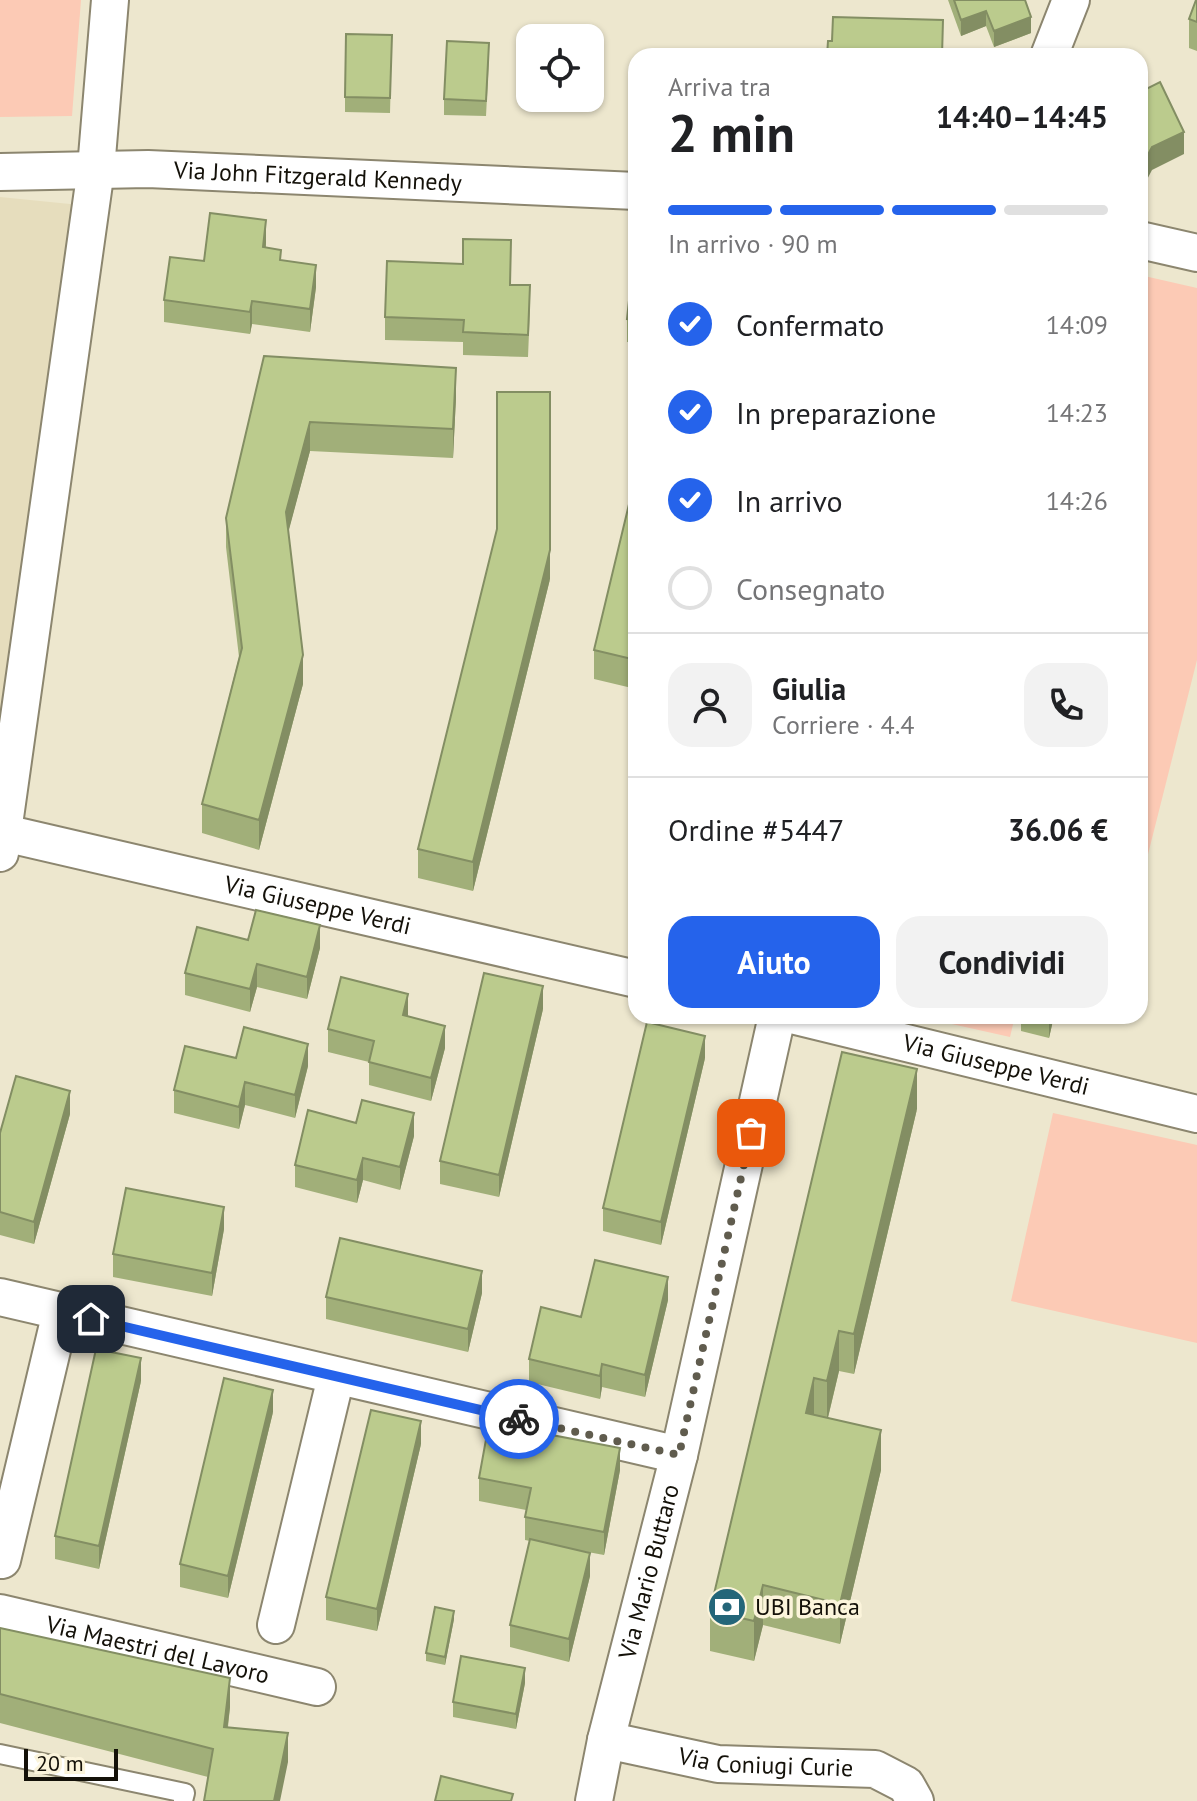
<!DOCTYPE html>
<html lang="it">
<head>
<meta charset="utf-8">
<style>
	:root { --surface:#fff; --page:#f2f2f2; --text:#202124; --muted:#757577; --line:#e0e0e0; --accent:#2563eb }
	body { margin:0; font-family:"PT Sans",sans-serif; background:var(--page); color:var(--text); height:100vh; display:flex; flex-direction:column; font-size:30px; white-space:nowrap }
	* { box-sizing:border-box; margin:0 }
	p { font-size:26px; color:var(--muted) }
	.icon { flex:none; width:44px; height:44px; fill:none; stroke:currentColor; stroke-width:2; stroke-linecap:round; stroke-linejoin:round }
	.map { position:relative; flex:1; overflow:hidden }
	.details { position:absolute; left:628px; top:48px; width:520px; height:976px; display:flex; flex-direction:column; background:var(--surface); border-radius:24px; box-shadow:0 2px 6px #0004 }
	.details>* { flex:none }
	.buttons { position:absolute; left:516px; top:24px; display:grid; gap:16px }
	.buttons a { display:grid; place-items:center; width:88px; height:88px; border-radius:16px; background:var(--surface); box-shadow:0 2px 6px #0004; font-size:40px }
	.scale { position:absolute; left:24px; bottom:20px; width:94px; box-sizing:border-box; padding-left:8px; border:4px solid #141109; border-top:0; font-size:22px; line-height:28px; white-space:nowrap; color:#141109; -webkit-text-stroke:6px #fbf4db; paint-order:stroke }
	.pin { position:absolute; display:grid; place-items:center; width:68px; height:68px; color:#fff; margin:-34px; border-radius:16px; box-shadow:0 4px 12px #0006 }
	.courier { position:absolute; display:grid; place-items:center; width:80px; height:80px; margin:-40px; border:6px solid #2563eb; border-radius:50%; background:#fff; color:#222; box-shadow:0 2px 10px #0007 }
	.summary em { font-style:normal; font-weight:800 }
	.summary div { display:flex; flex-direction:column-reverse }
	.summary { display:flex; align-items:center; justify-content:space-between; height:136px; padding:0 40px }
	h1 { font-size:52px; font-weight:800; line-height:60px }
	.bar { display:grid; grid-template-columns:repeat(4,1fr); gap:12px 8px; align-content:center; height:96px; padding:0 40px }
	.bar i { height:10px; border-radius:6px; background:var(--line) }
	.bar .active { background:var(--accent) }
	.bar p { grid-column:span 4 }
	.line { display:flex; align-items:center; gap:20px; padding:0 40px; border-top:2px solid var(--line) }
	.line div { flex:1 }
	.round { display:grid; place-items:center; flex:none; width:84px; height:84px; border-radius:24px; background:var(--page) }
	ol { padding:0 40px; list-style:none }
	li { display:flex; align-items:center; gap:24px; height:88px }
	li p { margin-inline-start:auto }
	li .icon { padding:8px; border-radius:50%; background:var(--accent); color:#fff; stroke-width:4 }
	li:last-child { color:var(--muted) }
	li i { width:44px; height:44px; border:4px solid var(--line); border-radius:50% }
	.action { display:flex; gap:16px; margin-top:auto; padding:16px 40px }
	.action a { flex:1; height:92px; border-radius:24px; background:var(--accent); color:#fff; font-size:32px; font-weight:800; line-height:92px; text-align:center }
	.action a+a { background:var(--page); color:var(--text) }
	.map>svg:first-child { display:block }
	.built { fill:#e6ddbd }
	.grass { fill:#fccab5 }
	.lines { fill:none; stroke-linecap:round; stroke-linejoin:round }
	.service-casing { stroke:#8c866f; stroke-width:22 }
	.minor-casing { stroke:#8c866f; stroke-width:40 }
	.service { stroke:#fff; stroke-width:18 }
	.minor { stroke:#fff; stroke-width:36 }
	.wall { fill:#a1af79 }
	.shaded-wall { fill:#838e63 }
	.building { fill:#bbcb8d; stroke:#838e63; stroke-width:2 }
	.done { stroke:#605c4e; stroke-width:8; stroke-dasharray:0 14.4 }
	.route { stroke:#2563eb; stroke-width:10 }
	.labels { text-anchor:middle; stroke-width:7; stroke-linejoin:round; paint-order:stroke }
	.street-label { font-size:24px; fill:#141109; stroke:#fbf4db }
	.poi-label { font-size:24px; fill:#141109; stroke:#fbf4db; text-anchor:start }
</style>
</head>
<body>
<div class="map">
<svg width="1197" height="1801" viewBox="0 0 1197 1801">
	<rect width="100%" height="100%" fill="#ede7ce"/>
	<path class="built" d="M0,197L80,205L0,750Z"/>
	<path class="grass" d="M0,0H81L72,116L0,117Z
		M1140,275L1197,288V660L1140,886Z
		M916,1016H1015L1010,1037Z
		M1053,1113L1197,1145V1343L1011,1301Z"/>
	<g class="lines">
		<g class="service-casing">
			<path id="service" d="M0,1754L185,1793L183,1801"/>
		</g>
		<g class="minor-casing">
			<g id="minor">
				<path d="M1049,56L1071,0"/>
				<path id="s1" d="M0,172L148,169L636,191"/>
				<path d="M1140,240L1197,253"/>
				<path id="s2" d="M0,832L636,979"/>
				<path d="M0,853L96,169L110,0"/>
				<path id="s3" d="M796,1016L1197,1114"/>
				<path d="M0,1297L679,1455"/>
				<path d="M2,1560L61,1312"/>
				<path id="s4" d="M0,1613L317,1687"/>
				<path d="M276,1625L336,1377"/>
				<path id="s5" d="M606,1740L718,1764L875,1769L906,1785L915,1801"/>
				<path id="s6" d="M594,1801L606,1740L679,1455L777,1016"/>
			</g>
		</g>
		<use href="#service" class="service"/>
		<use href="#minor" class="minor"/>
	</g>
	<path class="wall" d="M948,0H1025L1031,33L994,47L986,26L961,36Z
		M1197,0V51L1189,48V19Z
		M392,35L390,113L345,112V97Z
		M489,59L486,116L444,115V99Z
		M636,235V343L627,342V319Z
		M266,243V248L316,287L310,332L252,324L250,334L164,322V300L204,261Z
		M511,263L510,285L530,308L528,357L463,355V342L385,340V317L463,264Z
		M264,356L456,397L453,458L310,451L288,532L303,684L259,850L202,833V804L239,657L226,547V518Z
		M636,498V689L594,679V650Z
		M550,579L473,891L418,878V849Z
		M248,940L320,948L307,999L257,987L250,1012L185,995V973Z
		M543,1009L499,1197L440,1184V1161Z
		M408,1016L445,1048L431,1101L369,1085V1062L328,1052V1029Z
		M1021,1016H1054L1049,1038L1021,1031Z
		M1068,1016H1084L1083,1019Z
		M236,1058L308,1066L295,1118L245,1105L239,1129L174,1113V1090Z
		M705,1058L661,1245L603,1231V1208Z
		M917,1109L854,1374L839,1371L828,1418L881,1470L840,1644L763,1625L754,1661L710,1651V1611Z
		M70,1114L34,1244L0,1235V1133Z
		M356,1123L414,1136L400,1190L363,1180L357,1203L295,1187V1165Z
		M224,1229L212,1296L113,1277V1254Z
		M482,1293L468,1352L326,1319V1297Z
		M668,1300L645,1397L602,1387L600,1399L529,1382V1359L581,1317Z
		M141,1381L99,1569L55,1559V1536Z
		M273,1412L228,1598L180,1587V1564Z
		M421,1444L377,1631L326,1620V1597Z
		M620,1470L604,1555L566,1548L590,1576L569,1662L510,1647V1625L530,1541L525,1540V1517L526,1510L479,1501V1478Z
		M454,1619L445,1665L426,1661V1653Z
		M0,1628L230,1707L228,1727L288,1762L208,1777L0,1723Z
		M525,1683L516,1729L453,1717V1702Z"/>
	<path class="shaded-wall" d="M986,11V26L961,36V20Z
		M1031,17V33L994,47V31Z
		M1184,132V154L1152,170L1140,193V170L1152,147Z
		M266,220V243L263,270V247Z
		M316,265V287L310,332V309Z
		M252,301V324L250,334V312Z
		M456,368V397L453,458V429Z
		M550,392V579L473,891V862Z
		M310,422V451L286,541V512Z
		M303,655V684L259,850V820Z
		M320,925V948L307,999V977Z
		M257,964V987L250,1012V989Z
		M543,986V1009L499,1197V1175Z
		M408,994V1017L403,1015Z
		M1051,1016H1054L1049,1038V1022Z
		M445,1026V1048L431,1101V1078Z
		M705,1036V1058L661,1245V1222Z
		M308,1044V1066L295,1118V1095Z
		M917,1069V1109L854,1374V1334Z
		M245,1082V1105L239,1129V1107Z
		M70,1091V1114L34,1244V1222Z
		M414,1113V1136L400,1190V1167Z
		M363,1158V1180L357,1203V1180Z
		M224,1207V1229L212,1296V1273Z
		M482,1271V1293L468,1352V1329Z
		M668,1277V1300L645,1397V1375Z
		M839,1331V1371L827,1421V1381Z
		M141,1358V1381L99,1569V1546Z
		M602,1364V1387L600,1399V1376Z
		M814,1378V1418L806,1413Z
		M273,1390V1412L228,1598V1576Z
		M421,1421V1444L377,1631V1609Z
		M881,1430V1470L840,1644V1604Z
		M620,1448V1470L604,1555V1532Z
		M590,1553V1576L569,1662V1639Z
		M763,1585V1625L754,1661V1621Z
		M454,1611V1619L445,1665V1657Z
		M525,1668V1683L516,1729V1714Z
		M230,1678V1707L224,1756V1727Z
		M288,1733V1762L280,1801H274Z"/>
	<path class="building" d="M954,0H1025L1031,17L994,31L986,11L961,20Z
		M1196,0H1197V22L1189,19Z
		M833,17L943,20L942,56H827L828,41H832Z
		M346,34L392,35L390,98L345,97Z
		M447,41L489,43L486,101L444,99Z
		M1160,82L1184,132L1152,147L1140,170V92Z
		M210,213L266,220L263,247L281,250L280,260L316,265L310,309L252,301L250,312L164,300L170,257L204,261Z
		M636,235V320L627,319Z
		M463,239L511,240L510,285H530L528,335L463,332L464,320L385,317L387,261L463,264Z
		M264,356L456,368L453,429L310,422L286,512L303,655L259,820L202,804L242,648L226,518Z
		M497,392H550V550L473,862L418,849L497,529Z
		M636,498V660L594,650L630,500Z
		M256,910L320,925L307,977L257,964L250,989L185,973L197,927L248,940Z
		M484,973L543,986L499,1175L440,1161Z
		M341,977L408,994L403,1015L445,1026L431,1078L369,1062L374,1041L328,1029Z
		M1022,1016H1051L1049,1022Z
		M647,1022L705,1036L661,1222L603,1208Z
		M244,1027L308,1044L295,1095L245,1082L239,1107L174,1090L185,1046L236,1058Z
		M842,1052L917,1069L854,1334L839,1331L827,1381L814,1378L806,1413L881,1430L840,1604L763,1585L754,1621L710,1611Z
		M16,1076L70,1091L34,1222L0,1212V1133Z
		M362,1100L414,1113L400,1167L363,1158L357,1180L295,1165L308,1110L356,1123Z
		M126,1188L224,1207L212,1273L113,1254Z
		M340,1238L482,1271L468,1329L326,1297Z
		M595,1260L668,1277L645,1375L602,1364L600,1376L529,1359L541,1307L581,1317Z
		M96,1349L141,1358L99,1546L55,1536Z
		M224,1378L273,1390L228,1576L180,1564Z
		M371,1410L421,1421L377,1609L326,1597Z
		M489,1423L620,1448L604,1532L525,1517L531,1488L479,1478Z
		M530,1539L590,1553L569,1639L510,1625Z
		M435,1607L454,1611L445,1657L426,1653Z
		M0,1628L230,1678L224,1727L288,1733L274,1801H204L213,1749L0,1694Z
		M461,1656L525,1668L516,1714L453,1702Z
		M441,1776L513,1794L511,1801H435Z"/>
	<g class="lines">
		<path class="done" d="M519,1419L679,1455L751,1133"/>
		<path class="route" d="M91,1319L519,1419"/>
	</g>
	<defs>
		<g id="bank-disc" transform="scale(2)"><circle r="9.5" fill="#246679" stroke="#fbf4db"/><path d="M-6-4H6V4H-6ZM0-2.3a2.3 2.3 0 1 0 0 4.6a2.3 2.3 0 1 0 0-4.6Z" fill="#fff"/></g>
	</defs>
	<g fill-rule="evenodd">
		<use href="#bank-disc" x="727" y="1607"/>
	</g>
	<g class="labels">
		<g class="street-label">
			<text dy="8" stroke="none"><textPath href="#s1" startOffset="318">Via John Fitzgerald Kennedy</textPath></text>
			<text dy="8" stroke="none"><textPath href="#s2" startOffset="326">Via Giuseppe Verdi</textPath></text>
			<text dy="8" stroke="none"><textPath href="#s3" startOffset="206">Via Giuseppe Verdi</textPath></text>
			<text dy="8" stroke="none"><textPath href="#s6" startOffset="236">Via Mario Buttaro</textPath></text>
			<text dy="8" stroke="none"><textPath href="#s4" startOffset="162">Via Maestri del Lavoro</textPath></text>
			<text dy="8" stroke="none"><textPath href="#s5" startOffset="162">Via Coniugi Curie</textPath></text>
		</g>
		<g class="poi-label">
			<text x="755" y="1615">UBI Banca</text>
		</g>
	</g>
</svg>
<div class="buttons">
<a><svg class="icon" aria-label="locate" viewBox="0 0 24 24"><circle cx="12" cy="12" r="6"/><path d="M12 2v4M12 18v4M2 12h4M18 12h4"/></svg></a>
</div>
<div class="scale">20 m</div>
<div class="pin" style="left:751px;top:1133px;background:#ea580c"><svg class="icon" aria-label="bag" viewBox="0 0 24 24"><path d="M5 8h14l-1 12H6zM9 8a3 3 0 0 1 6 0"/></svg></div>
<div class="pin" style="left:91px;top:1319px;background:#1f2937"><svg class="icon" aria-label="home" viewBox="0 0 24 24"><path d="M3 11l9-7 9 7M6 9v11h12V9"/></svg></div>
<div class="courier" style="left:519px;top:1419px"><svg class="icon" aria-label="bike" viewBox="0 0 24 24"><circle cx="6" cy="16" r="4"/><circle cx="18" cy="16" r="4"/><path d="M6 16l4-8h5l3 8M10 8l3 8H6M13 5h3"/></svg></div>
<section class="details">
<div class="summary"><div><h1>2 min</h1><p>Arriva tra</p></div><em>14:40–14:45</em></div>
<div class="bar"><i class="active"></i><i class="active"></i><i class="active"></i><i></i><p>In arrivo · 90 m</p></div>
<ol>
<li><svg class="icon" aria-label="check" viewBox="0 0 24 24"><path d="M5 12l5 5 9-10"/></svg>Confermato<p>14:09</p></li>
<li><svg class="icon" aria-label="check" viewBox="0 0 24 24"><path d="M5 12l5 5 9-10"/></svg>In preparazione<p>14:23</p></li>
<li><svg class="icon" aria-label="check" viewBox="0 0 24 24"><path d="M5 12l5 5 9-10"/></svg>In arrivo<p>14:26</p></li>
<li><i></i>Consegnato</li>
</ol>
<div class="line" style="height:144px"><a class="round"><svg class="icon" aria-label="person" viewBox="0 0 24 24"><circle cx="12" cy="8" r="4"/><path d="M4 21q1-7 8-7t8 7"/></svg></a><div><b>Giulia</b><p>Corriere · 4.4</p></div><a class="round"><svg class="icon" aria-label="phone" viewBox="0 0 24 24"><path d="M5 4h4l2 5-3 2q2 4 5 5l2-3 5 2v4C11 20 4 13 5 4z"/></svg></a></div>
<div class="line" style="height:104px"><div>Ordine #5447</div><b>36.06 €</b></div>
<div class="action"><a>Aiuto</a><a>Condividi</a></div>
</section>
</div>
</body>
</html>
